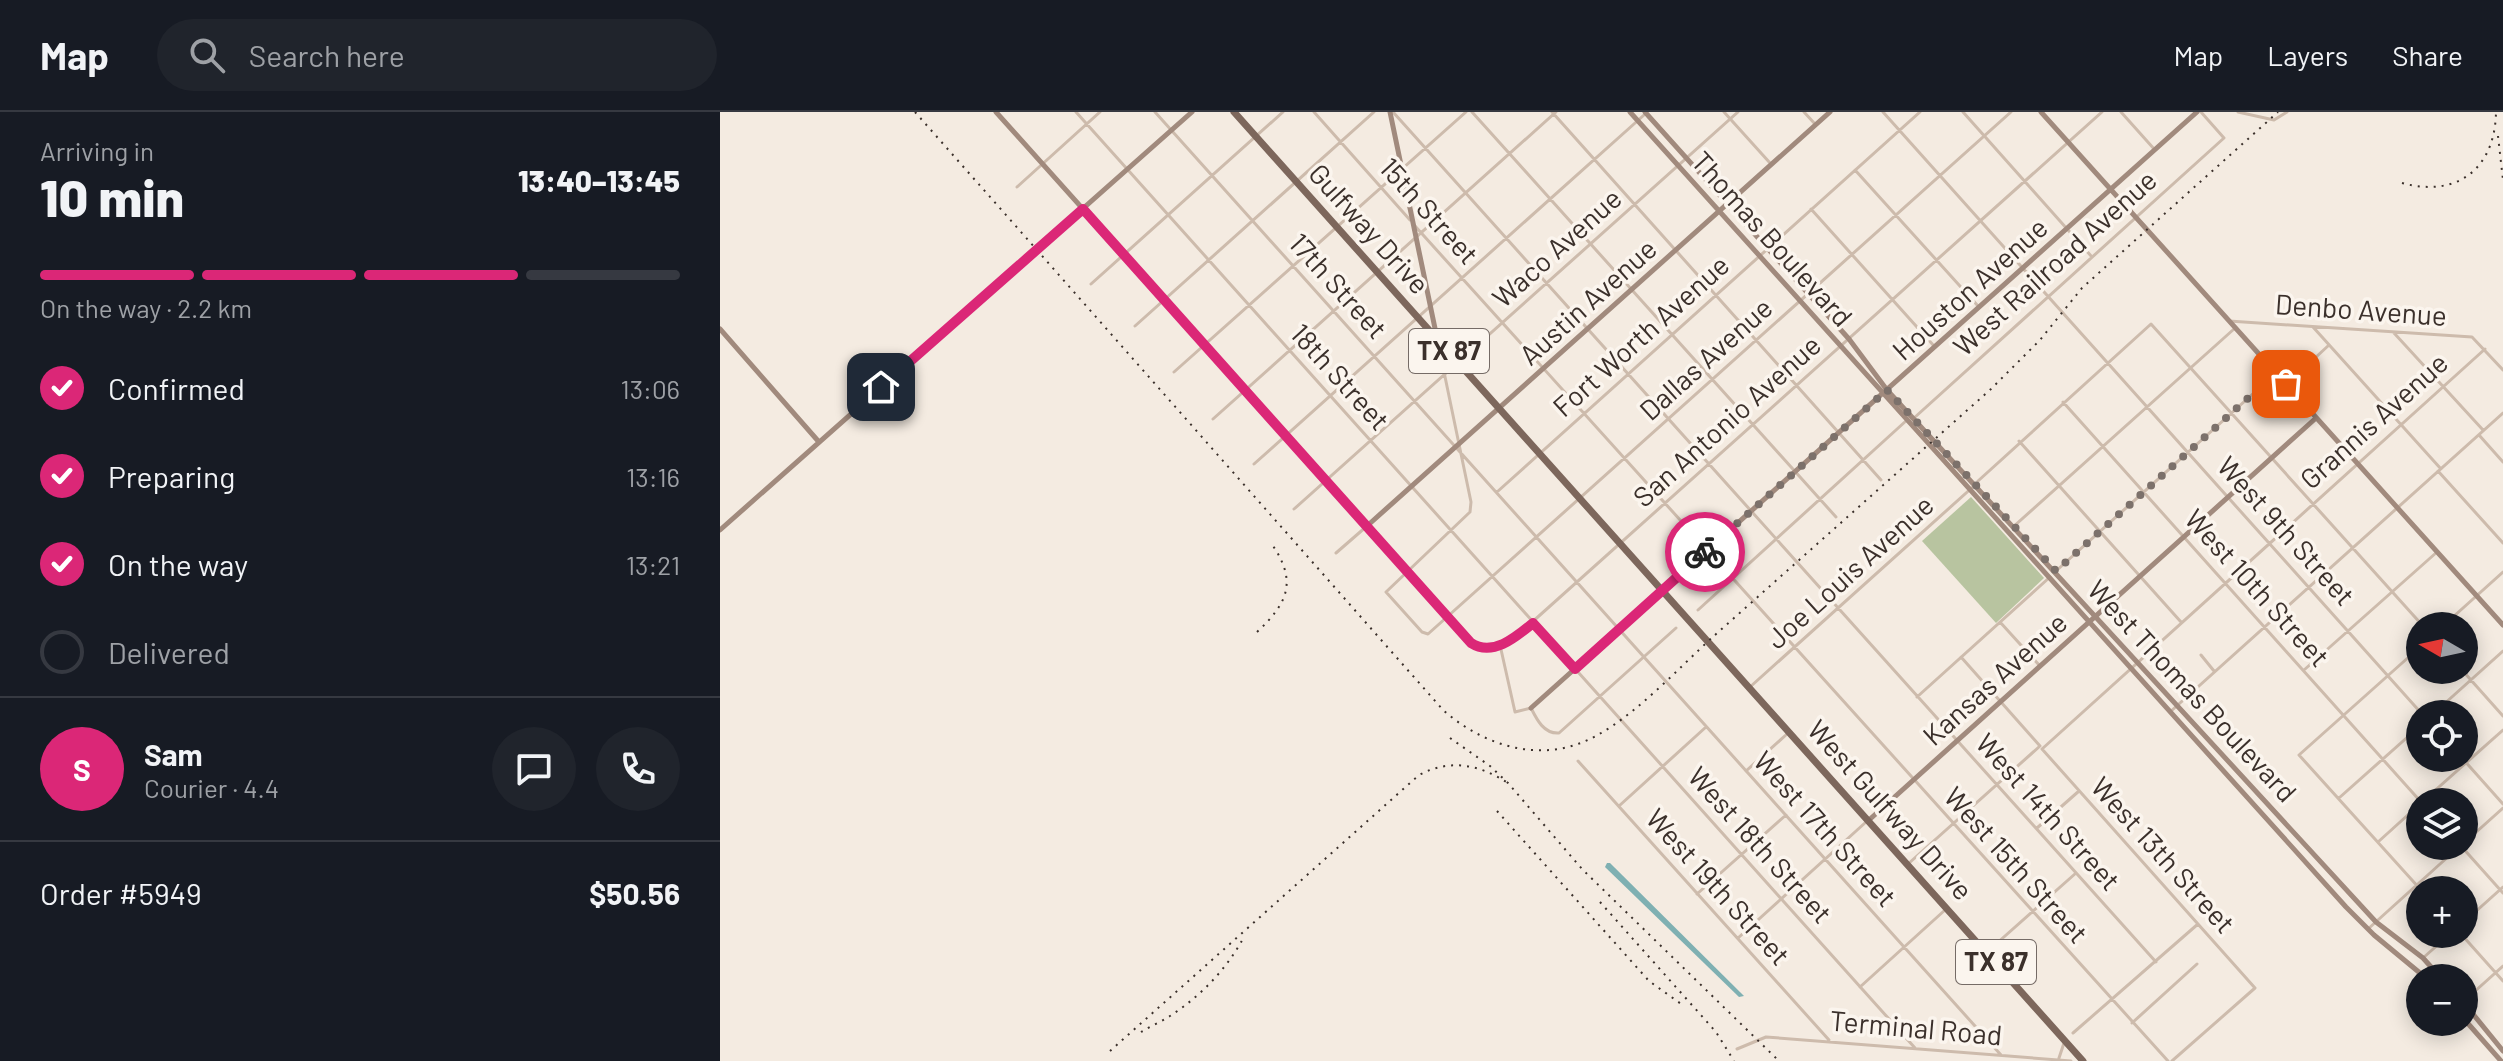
<!DOCTYPE html>
<html lang="en">
<head>
<meta charset="utf-8">
<style>
	:root { --surface:#171b24; --page:#20242c; --text:#f1f3f6; --muted:#9ea1a6; --line:#363941; --accent:#db2777 }
	body { margin:0; font-family:Barlow,sans-serif; background:var(--page); color:var(--text); height:100vh; display:flex; flex-direction:column; font-size:30px; white-space:nowrap }
	* { box-sizing:border-box; margin:0 }
	p { font-size:26px; color:var(--muted) }
	.icon { flex:none; width:44px; height:44px; fill:none; stroke:currentColor; stroke-width:2; stroke-linecap:round; stroke-linejoin:round }
	.map { position:relative; flex:1; overflow:hidden }
	.panel { display:flex; flex-direction:column; background:var(--surface); width:720px }
	.panel>* { flex:none }
	.needle { width:52px; rotate:279deg }
	.tools { position:absolute; left:1686px; top:500px; display:grid; gap:16px }
	.tools a { display:grid; place-items:center; width:72px; height:72px; border-radius:50%; background:var(--surface); box-shadow:0 4px 20px #0003; font-size:40px }
	.pin { position:absolute; display:grid; place-items:center; width:68px; height:68px; color:#fff; margin:-34px; border-radius:16px; box-shadow:0 4px 12px #0006 }
	.courier { position:absolute; display:grid; place-items:center; width:80px; height:80px; margin:-40px; border:6px solid #db2777; border-radius:50%; background:#fff; color:#222; box-shadow:0 2px 10px #0007 }
	.head em { font-style:normal; font-weight:800 }
	.head div { display:flex; flex-direction:column-reverse }
	.head { display:flex; align-items:center; justify-content:space-between; height:136px; padding:0 40px }
	h1 { font-size:52px; font-weight:800; line-height:60px }
	.bar { display:grid; grid-template-columns:repeat(4,1fr); gap:12px 8px; align-content:center; height:96px; padding:0 40px }
	.bar i { height:10px; border-radius:6px; background:var(--line) }
	.bar .active { background:var(--accent) }
	.bar p { grid-column:span 4 }
	.line { display:flex; align-items:center; gap:20px; padding:0 40px; border-top:2px solid var(--line) }
	.line div { flex:1 }
	.round { display:grid; place-items:center; flex:none; width:84px; height:84px; border-radius:42px; background:var(--page) }
	ol { padding:0 40px; list-style:none }
	li { display:flex; align-items:center; gap:24px; height:88px }
	li p { margin-inline-start:auto }
	li .icon { padding:8px; border-radius:50%; background:var(--accent); color:#fff; stroke-width:4 }
	li:last-child { color:var(--muted) }
	li i { width:44px; height:44px; border:4px solid var(--line); border-radius:50% }
	header { display:flex; align-items:center; gap:48px; box-sizing:border-box; height:112px; padding:0 40px; background:var(--surface); border-bottom:2px solid var(--line) }
	header strong { font-size:38px }
	nav { display:flex; gap:44px; margin-inline-start:auto; font-size:28px }
	.search { width:560px; height:72px; background:var(--page); display:flex; align-items:center; gap:20px; box-sizing:border-box; padding:0 28px; border-radius:44px; color:var(--muted); font-size:30px }
	main { display:flex; flex:1; min-height:0 }
	.map>svg:first-child { display:block }
	.green { fill:#b8c4a0 }
	.water { fill:#7fb0b2 }
	.lines { fill:none; stroke-linecap:round; stroke-linejoin:round }
	.street { stroke:#cdbbac; stroke-width:3 }
	.secondary { stroke:#a18a7d; stroke-width:5 }
	.primary { stroke:#7d675c; stroke-width:7 }
	.rail { stroke:#3b302b; stroke-width:2; stroke-dasharray:2 6; stroke-linecap:butt }
	.done { stroke:#7c716b; stroke-width:8; stroke-dasharray:0 14.4 }
	.route { stroke:#db2777; stroke-width:10 }
	.labels { text-anchor:middle; stroke-width:7; stroke-linejoin:round; paint-order:stroke }
	.shield { fill:#fbf5ee; stroke:#756b66; stroke-width:2 }
	.shield-label { font-size:26px; font-weight:bold; fill:#3b302b }
	.street-label { font-size:28px; fill:#3b302b; stroke:#fbf5ee }
</style>
</head>
<body>
<header>
<strong>Map</strong>
<div class="search"><svg class="icon" aria-label="search" viewBox="0 0 24 24"><circle cx="10" cy="10" r="6"/><path d="M15 15l6 6"/></svg>Search here</div>
<nav><a>Map</a><a>Layers</a><a>Share</a></nav>
</header>
<main>
<section class="panel">
<div class="head"><div><h1>10 min</h1><p>Arriving in</p></div><em>13:40–13:45</em></div>
<div class="bar"><i class="active"></i><i class="active"></i><i class="active"></i><i></i><p>On the way · 2.2 km</p></div>
<ol>
<li><svg class="icon" aria-label="check" viewBox="0 0 24 24"><path d="M5 12l5 5 9-10"/></svg>Confirmed<p>13:06</p></li>
<li><svg class="icon" aria-label="check" viewBox="0 0 24 24"><path d="M5 12l5 5 9-10"/></svg>Preparing<p>13:16</p></li>
<li><svg class="icon" aria-label="check" viewBox="0 0 24 24"><path d="M5 12l5 5 9-10"/></svg>On the way<p>13:21</p></li>
<li><i></i>Delivered</li>
</ol>
<div class="line" style="height:144px"><b class="round" style="background:var(--accent);color:#fff">S</b><div><b>Sam</b><p>Courier · 4.4</p></div><a class="round"><svg class="icon" aria-label="chat" viewBox="0 0 24 24"><path d="M4 5h16v11H9l-5 4z"/></svg></a><a class="round"><svg class="icon" aria-label="phone" viewBox="0 0 24 24"><path d="M5 4h4l2 5-3 2q2 4 5 5l2-3 5 2v4C11 20 4 13 5 4z"/></svg></a></div>
<div class="line" style="height:104px"><div>Order #5949</div><b>$50.56</b></div>
</section>
<div class="map">
<svg width="1783" height="949" viewBox="0 0 1783 949">
	<rect width="100%" height="100%" fill="#f4ebe1"/>
	<path class="green" d="M1251,385L1324,466L1276,511L1202,429Z"/>
	<path class="water" d="M887,751H890L1024,884L1019,885L885,755Z"/>
	<g class="lines">
		<path class="street" d="M356,0L1195,936
			M435,0L1281,943
			M594,0L690,108
			M673,0L1436,850
			M752,0L1116,405
			M832,0L1161,368
			M1004,0L1050,51
			M1084,0L1095,12
			M1163,0L1702,602
			M1243,0L1372,145
			M1401,0L1435,38
			M1518,0L1554,8L1567,0
			M1135,58L1258,194
			M297,75L380,0
			M1091,97L1214,234
			M695,114L1448,949
			M371,172L563,0
			M1509,209L1752,225L1783,258
			M415,214L654,0
			M1593,215L1721,357
			M1674,221L1763,318
			M718,231L751,390L750,400L666,480L702,520L708,522L1291,0
			M454,260L746,0
			M1568,271L1609,233
			M1343,290L1701,690
			M1194,306L1504,26L1481,0
			M493,307L836,0
			M1759,323L1783,350
			M1299,329L1461,510
			M534,352L924,3
			M1718,359L1783,431
			M1258,369L1431,212L1703,514
			M777,380L1200,0
			M574,397L1018,0
			M1293,415L1514,217
			M616,441L647,414L751,531L765,536L791,529L1382,0
			M1336,459L1556,261
			M978,498L1187,308
			M1280,510L1320,554
			M1723,514L1783,460
			M780,533L795,600L811,596C817,608 824,622 839,621L956,516
			M1700,535L1579,643L1701,778
			M1481,543L1494,559
			M1584,558L1717,440
			M1742,558L1783,604
			M1030,575L1255,373
			M1197,585L1330,465
			M1450,600L1783,301
			M1713,602L1783,539
			M1742,646L1783,692
			M858,649L1109,928
			M1026,659L1067,622
			M1619,686L1700,614
			M1702,690L1783,618
			M899,694L986,615
			M1317,716L1359,679
			M1658,730L1700,692
			M1744,731L1783,696
			M1741,734L1783,781
			M1188,752L1320,634L1241,545
			M977,782L1066,703
			M1744,810L1783,775
			M1648,817L1740,734
			M1741,822L1783,869
			M1018,826L1146,710
			M1267,840L1356,761
			M1703,846L1730,822
			M1140,875L1225,798
			M1744,889L1783,854
			M1412,911L1477,852
			M1353,921L1478,812
			M1017,937L1046,925L1351,949
			M1339,946L1344,931
			M1452,949L1535,876L1322,637L1765,237"/>
		<path class="secondary" d="M276,0L647,414L1110,0
			M670,0L717,226
			M910,0L1626,795L1654,823L1706,866
			M925,0L1129,227L1167,278L1656,810L1703,846L1721,866
			M1321,0L1783,513
			M0,217L99,330
			M0,418L472,0
			M811,596L1477,0
			M1149,708L1596,306
			M1744,891L1783,939
			M1744,907L1781,949"/>
		<path class="primary" d="M514,0L1363,949"/>
		<path class="rail" d="M195,0L723,598C759,630 810,649 858,632C906,615 957,557 995,523C1087,441 1179,359 1271,277L1320,228L1362,176L1558,0
			M1778,24L1783,68
			M1682,71C1737,86 1775,57 1776,0
			M537,520C568,491 578,469 551,431
			M730,626L770,654L788,671L862,757L1059,949
			M777,699L929,869L964,894
			M880,790L996,920L1014,949
			M421,920C431,914 443,909 453,902C483,882 507,856 524,825
			M390,939L699,663C731,646 760,653 788,671"/>
	</g>
	<g class="lines">
		<path class="done" d="M985,440L1167,278L1336,459L1556,261L1566,272"/>
		<path class="route" d="M161,275L363,97L751,531C773,545 796,525 813,511L855,557L985,440"/>
	</g>
	<g class="labels">
		<g class="shield">
			<rect x="689" y="217" width="80" height="44" rx="6"/>
			<rect x="1236" y="828" width="80" height="44" rx="6"/>
		</g>
		<g class="shield-label">
			<text x="729" y="248">TX 87</text>
			<text x="1276" y="859">TX 87</text>
		</g>
		<g class="street-label">
			<text transform="translate(709 99) rotate(48)" y="10">15th Street</text>
			<text transform="translate(649 117) rotate(48)" y="10">Gulfway Drive</text>
			<text transform="translate(1052 127) rotate(48)" y="10">Thomas Boulevard</text>
			<text transform="translate(837 136) rotate(-42)" y="10">Waco Avenue</text>
			<text transform="translate(1335 151) rotate(-42)" y="10">West Railroad Avenue</text>
			<text transform="translate(618 174) rotate(48)" y="10">17th Street</text>
			<text transform="translate(1250 177) rotate(-42)" y="10">Houston Avenue</text>
			<text transform="translate(868 190) rotate(-42)" y="10">Austin Avenue</text>
			<text transform="translate(1641 198) rotate(4)" y="10">Denbo Avenue</text>
			<text transform="translate(921 224) rotate(-42)" y="10">Fort Worth Avenue</text>
			<text transform="translate(986 247) rotate(-42)" y="10">Dallas Avenue</text>
			<text transform="translate(620 265) rotate(48)" y="10">18th Street</text>
			<text transform="translate(1007 309) rotate(-42)" y="10">San Antonio Avenue</text>
			<text transform="translate(1654 309) rotate(-42)" y="10">Grannis Avenue</text>
			<text transform="translate(1566 419) rotate(48)" y="10">West 9th Street</text>
			<text transform="translate(1130 460) rotate(-42)" y="10">Joe Louis Avenue</text>
			<text transform="translate(1537 476) rotate(48)" y="10">West 10th Street</text>
			<text transform="translate(1275 567) rotate(-42)" y="10">Kansas Avenue</text>
			<text transform="translate(1472 579) rotate(47)" y="10">West Thomas Boulevard</text>
			<text transform="translate(1170 698) rotate(48)" y="10">West Gulfway Drive</text>
			<text transform="translate(1328 700) rotate(48)" y="10">West 14th Street</text>
			<text transform="translate(1105 717) rotate(48)" y="10">West 17th Street</text>
			<text transform="translate(1040 733) rotate(48)" y="10">West 18th Street</text>
			<text transform="translate(1443 743) rotate(48)" y="10">West 13th Street</text>
			<text transform="translate(1296 753) rotate(48)" y="10">West 15th Street</text>
			<text transform="translate(998 775) rotate(48)" y="10">West 19th Street</text>
			<text transform="translate(1196 916) rotate(5)" y="10">Terminal Road</text>
		</g>
	</g>
</svg>
<div class="tools">
<a><svg class="needle" viewBox="-14 -14 28 28"><path d="M0-13l5 13h-10z" fill="#e53935"/><path d="M0 13l5-13h-10z" fill="#9ea1a6"/></svg></a>
<a><svg class="icon" aria-label="locate" viewBox="0 0 24 24"><circle cx="12" cy="12" r="6"/><path d="M12 2v4M12 18v4M2 12h4M18 12h4"/></svg></a>
<a><svg class="icon" aria-label="layers" viewBox="0 0 24 24"><path d="M12 4l9 5-9 5-9-5zM3 14l9 5 9-5"/></svg></a>
<a>+</a>
<a>−</a>
</div>
<div class="pin" style="left:1566px;top:272px;background:#ea580c"><svg class="icon" aria-label="bag" viewBox="0 0 24 24"><path d="M5 8h14l-1 12H6zM9 8a3 3 0 0 1 6 0"/></svg></div>
<div class="pin" style="left:161px;top:275px;background:#1f2937"><svg class="icon" aria-label="home" viewBox="0 0 24 24"><path d="M3 11l9-7 9 7M6 9v11h12V9"/></svg></div>
<div class="courier" style="left:985px;top:440px"><svg class="icon" aria-label="bike" viewBox="0 0 24 24"><circle cx="6" cy="16" r="4"/><circle cx="18" cy="16" r="4"/><path d="M6 16l4-8h5l3 8M10 8l3 8H6M13 5h3"/></svg></div>
</div>
</main>
</body>
</html>
